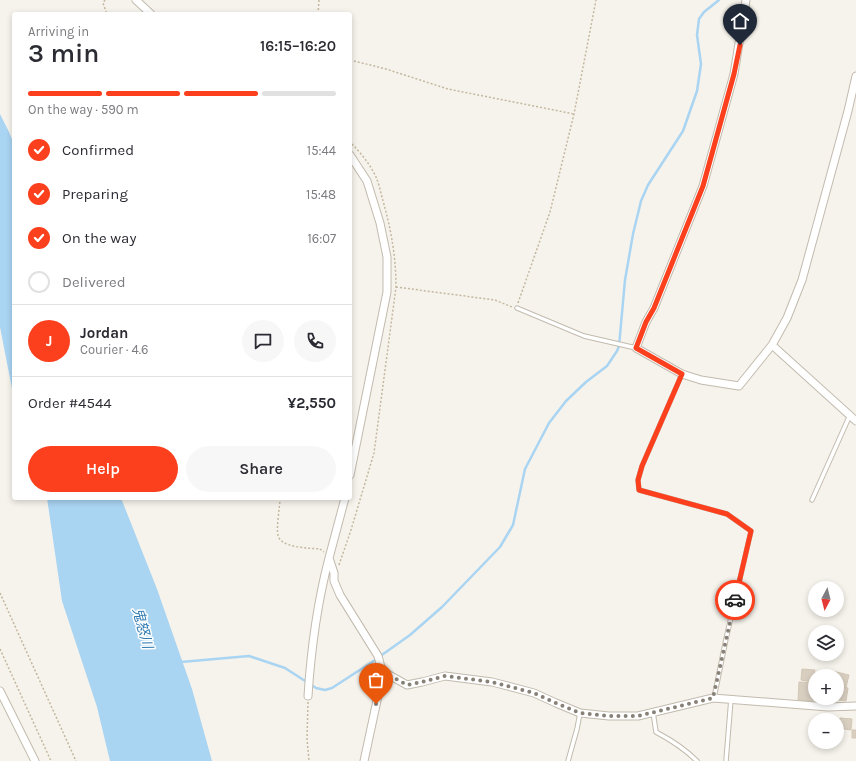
<!DOCTYPE html>
<html lang="en">
<head>
<meta charset="utf-8">
<style>
	:root { --surface:#fff; --page:#f7f7f7; --text:#2b2b33; --muted:#7c7c81; --line:#e1e1e2; --accent:#fc3f1d }
	body { margin:0; font-family:Karla,"Noto Sans JP",sans-serif; background:var(--page); color:var(--text); height:100vh; display:flex; flex-direction:column; font-size:15px; white-space:nowrap }
	* { box-sizing:border-box; margin:0 }
	p { font-size:13px; color:var(--muted) }
	.icon { flex:none; width:22px; height:22px; fill:none; stroke:currentColor; stroke-width:2; stroke-linecap:round; stroke-linejoin:round }
	.map { position:relative; flex:1; overflow:hidden }
	.panel { position:absolute; left:12px; top:12px; width:340px; height:488px; display:flex; flex-direction:column; background:var(--surface); border-radius:4px; box-shadow:0 2px 6px #0003 }
	.panel>* { flex:none }
	.needle { width:26px; rotate:187deg }
	.controls { position:absolute; left:808px; top:581px; display:grid; gap:8px }
	.controls a { display:grid; place-items:center; width:36px; height:36px; border-radius:50%; background:var(--surface); box-shadow:0 2px 6px #0003; font-size:20px }
	.pin { position:absolute; display:grid; place-items:center; width:34px; height:34px; color:#fff; margin:-41px -17px; border-radius:50% 50% 50% 0; rotate:-45deg; box-shadow:0 0 4px #0007 }
	.pin .icon { rotate:45deg }
	.courier { position:absolute; display:grid; place-items:center; width:40px; height:40px; margin:-20px; border:3px solid #fc3f1d; border-radius:50%; background:#fff; color:#222; box-shadow:0 1px 5px #0007 }
	.overview em { font-style:normal; font-weight:600 }
	.overview div { display:flex; flex-direction:column-reverse }
	.overview { display:flex; align-items:center; justify-content:space-between; height:68px; padding:0 16px }
	h1 { font-size:26px; font-weight:600; line-height:30px }
	.bar { display:grid; grid-template-columns:repeat(4,1fr); gap:6px 4px; align-content:center; height:48px; padding:0 16px }
	.bar i { height:5px; border-radius:3px; background:var(--line) }
	.bar .current { background:var(--accent) }
	.bar p { grid-column:span 4 }
	.line { display:flex; align-items:center; gap:10px; padding:0 16px; border-top:1px solid var(--line) }
	.line div { flex:1 }
	.round { display:grid; place-items:center; flex:none; width:42px; height:42px; border-radius:21px; background:var(--page) }
	ol { padding:0 16px; list-style:none }
	li { display:flex; align-items:center; gap:12px; height:44px }
	li p { margin-inline-start:auto }
	li .icon { padding:4px; border-radius:50%; background:var(--accent); color:#fff; stroke-width:4 }
	li:last-child { color:var(--muted) }
	li i { width:22px; height:22px; border:2px solid var(--line); border-radius:50% }
	.cta { display:flex; gap:8px; margin-top:auto; padding:8px 16px }
	.cta a { flex:1; height:46px; border-radius:24px; background:var(--accent); color:#fff; font-size:16px; font-weight:600; line-height:46px; text-align:center }
	.cta a+a { background:var(--page); color:var(--text) }
	.map>svg:first-child { display:block }
	.water { fill:#a9d4f2 }
	.lines { fill:none; stroke-linecap:round; stroke-linejoin:round }
	.stream { stroke:#a9d4f2; stroke-width:2.5 }
	.building { fill:#d8cfc1; stroke:#d3c7b4 }
	.lane-casing { stroke:#c2bbae; stroke-width:5.5 }
	.street-casing { stroke:#c2bbae; stroke-width:9 }
	.path { stroke:#c4b79f; stroke-width:1.5; stroke-dasharray:2 2; stroke-linecap:butt }
	.lane { stroke:#fff; stroke-width:3.5 }
	.street { stroke:#fff; stroke-width:7 }
	.done { stroke:#878178; stroke-width:4; stroke-dasharray:0 7.2 }
	.route { stroke:#fc3f1d; stroke-width:5 }
	.labels { text-anchor:middle; stroke-width:3; stroke-linejoin:round; paint-order:stroke }
	.water-label { font-size:14px; font-style:italic; fill:#2e7ab2; stroke:#fff }
</style>
</head>
<body>
<div class="map">
<svg width="856" height="761" viewBox="0 0 856 761">
	<rect width="100%" height="100%" fill="#f6f3ec"/>
	<path class="water" d="M0,114L9,132L14,144V399L0,327Z
		M47,498H121L157,589L192,689L212,761H110L97,707L62,601Z"/>
	<g class="lines">
		<path class="stream" d="M181,662L249,656L285,668L316,688L325,690L332,688L372,662L410,635L442,607L500,547L513,525L525,469L549,423L566,401L586,382L607,366L617,351L619,346L625,280L633,234L641,201L648,185L683,131L697,91L701,64L697,35L699,19L704,12L719,0"/>
	</g>
	<path class="building" d="M802,669L815,670L813,682L801,680Z
		M832,671L849,675L846,687L837,685V676H831Z
		M799,682L814,683L813,701L798,700Z
		M837,687H840L838,700L833,699L837,698Z
		M841,687L848,688L846,701L839,700Z
		M840,718L852,719L851,730L838,728Z
		M852,730H856V738H852Z"/>
	<g class="lines">
		<g class="lane-casing">
			<path id="lane" d="M517,308L584,336L636,348
				M682,374L642,466L638,480L639,490L727,514L751,531L726,639L714,698
				M812,500L850,415
				M653,712L656,732C671,740 685,749 697,761
				M568,761L577,729L580,713
				M726,761L731,699"/>
		</g>
		<g class="street-casing">
			<path id="street" d="M136,0L151,14
				M746,0L734,74L703,186L654,308L646,322L636,348L682,374L701,380L739,386L772,345L787,318L802,280L848,111L856,76
				M350,155L367,181L380,223L387,257V292L350,475
				M772,345L856,421
				M345,498L329,558L334,573V581L340,595L378,656L382,671L381,682L364,761
				M382,671L407,685L422,682L445,676L492,682L534,693L556,703L580,713L609,716H638L713,698L828,707L856,706
				M0,691L35,761
				M308,696C311,649 317,604 329,558"/>
		</g>
		<path class="path" d="M105,0L103,3L107,14
			M318,14L319,0
			M350,60L386,69L448,89L574,114
			M396,287L495,300L512,307
			M518,303L550,212L574,114L596,0
			M280,498C280,506 276,528 278,535C280,548 309,548 320,549L324,552
			M339,565L351,530L374,453L396,287C396,257 391,229 383,201C381,193 379,184 376,177C370,164 360,152 350,142
			M0,593L76,761
			M0,649L51,761
			M308,702L307,739L309,761"/>
		<use href="#lane" class="lane"/>
		<use href="#street" class="street"/>
	</g>
	<g class="lines">
		<path class="done" d="M376,704L382,671L407,685L422,682L445,676L492,682L534,693L556,703L580,713L609,716H638L713,698L735,600"/>
		<path class="route" d="M735,600L751,531L727,514L639,490L638,480L642,466L682,374L636,348L646,322L654,308L703,186L734,74L740,45"/>
	</g>
	<g class="labels">
		<g class="water-label">
			<text transform="translate(143 628) rotate(75)" y="5">鬼怒川</text>
		</g>
	</g>
</svg>
<div class="controls">
<a><svg class="needle" viewBox="-14 -14 28 28"><path d="M0-13l5 13h-10z" fill="#e53935"/><path d="M0 13l5-13h-10z" fill="#7c7c81"/></svg></a>
<a><svg class="icon" aria-label="layers" viewBox="0 0 24 24"><path d="M12 4l9 5-9 5-9-5zM3 14l9 5 9-5"/></svg></a>
<a>+</a>
<a>−</a>
</div>
<div class="pin" style="left:376px;top:704px;background:#ea580c"><svg class="icon" aria-label="bag" viewBox="0 0 24 24"><path d="M5 8h14l-1 12H6zM9 8a3 3 0 0 1 6 0"/></svg></div>
<div class="pin" style="left:740px;top:45px;background:#1f2937"><svg class="icon" aria-label="home" viewBox="0 0 24 24"><path d="M3 11l9-7 9 7M6 9v11h12V9"/></svg></div>
<div class="courier" style="left:735px;top:600px"><svg class="icon" aria-label="car" viewBox="0 0 24 24"><path d="M5 17H2v-5l4-1 3-4h7l3 4 3 1v5h-3M9 17h6M6 11h13"/><circle cx="7" cy="17" r="2"/><circle cx="17" cy="17" r="2"/></svg></div>
<section class="panel">
<div class="overview"><div><h1>3 min</h1><p>Arriving in</p></div><em>16:15–16:20</em></div>
<div class="bar"><i class="current"></i><i class="current"></i><i class="current"></i><i></i><p>On the way · 590 m</p></div>
<ol>
<li><svg class="icon" aria-label="check" viewBox="0 0 24 24"><path d="M5 12l5 5 9-10"/></svg>Confirmed<p>15:44</p></li>
<li><svg class="icon" aria-label="check" viewBox="0 0 24 24"><path d="M5 12l5 5 9-10"/></svg>Preparing<p>15:48</p></li>
<li><svg class="icon" aria-label="check" viewBox="0 0 24 24"><path d="M5 12l5 5 9-10"/></svg>On the way<p>16:07</p></li>
<li><i></i>Delivered</li>
</ol>
<div class="line" style="height:72px"><b class="round" style="background:var(--accent);color:#fff">J</b><div><b>Jordan</b><p>Courier · 4.6</p></div><a class="round"><svg class="icon" aria-label="chat" viewBox="0 0 24 24"><path d="M4 5h16v11H9l-5 4z"/></svg></a><a class="round"><svg class="icon" aria-label="phone" viewBox="0 0 24 24"><path d="M5 4h4l2 5-3 2q2 4 5 5l2-3 5 2v4C11 20 4 13 5 4z"/></svg></a></div>
<div class="line" style="height:52px"><div>Order #4544</div><b>¥2,550</b></div>
<div class="cta"><a>Help</a><a>Share</a></div>
</section>
</div>
</body>
</html>
